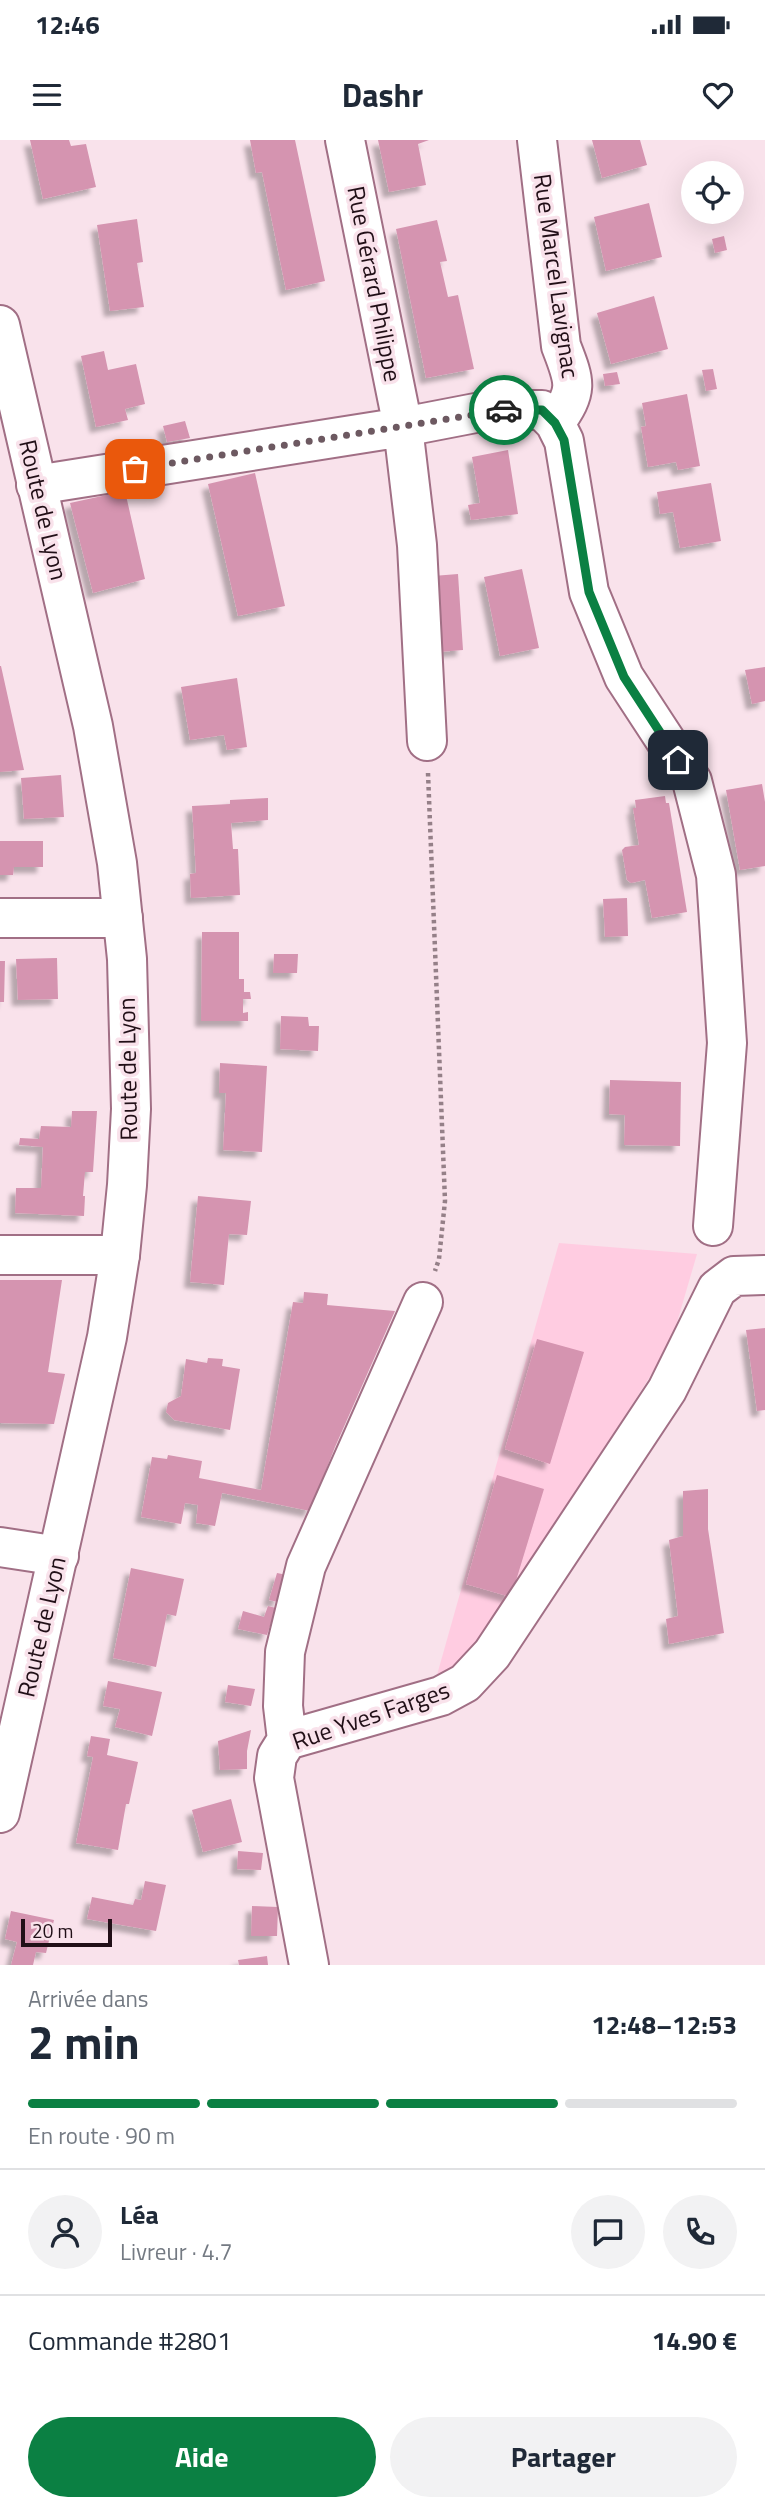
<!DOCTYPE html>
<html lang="fr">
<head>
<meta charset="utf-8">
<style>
	:root { --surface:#fff; --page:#f2f2f3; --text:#1f2937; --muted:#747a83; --line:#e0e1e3; --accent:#0b8043 }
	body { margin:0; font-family:"Titillium Web",sans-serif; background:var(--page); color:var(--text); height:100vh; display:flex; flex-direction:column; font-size:26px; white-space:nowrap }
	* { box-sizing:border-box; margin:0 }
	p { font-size:23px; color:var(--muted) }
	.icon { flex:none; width:38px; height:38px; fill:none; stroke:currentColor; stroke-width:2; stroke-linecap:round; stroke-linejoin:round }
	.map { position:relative; height:1825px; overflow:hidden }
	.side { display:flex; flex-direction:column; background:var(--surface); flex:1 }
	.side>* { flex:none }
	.fabs { position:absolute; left:681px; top:21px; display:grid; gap:14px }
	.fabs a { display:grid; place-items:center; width:63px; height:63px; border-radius:50%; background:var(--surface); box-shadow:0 7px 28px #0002; font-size:35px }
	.scale { position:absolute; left:21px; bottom:18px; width:91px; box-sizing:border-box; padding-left:7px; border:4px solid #210f17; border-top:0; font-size:19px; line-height:24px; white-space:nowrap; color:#210f17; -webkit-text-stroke:5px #f9e2eb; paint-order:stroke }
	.pin { position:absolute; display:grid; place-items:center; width:60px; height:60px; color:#fff; margin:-30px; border-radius:14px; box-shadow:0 4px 10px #0006 }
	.courier { position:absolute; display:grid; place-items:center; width:70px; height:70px; margin:-35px; border:5px solid #0b8043; border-radius:50%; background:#fff; color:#222; box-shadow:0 2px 9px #0007 }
	.overview em { font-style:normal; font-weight:700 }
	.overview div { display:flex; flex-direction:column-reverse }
	.overview { display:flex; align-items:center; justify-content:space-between; height:119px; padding:0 28px }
	h1 { font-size:46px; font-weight:700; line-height:52px }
	.bar { display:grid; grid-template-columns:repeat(4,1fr); gap:10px 7px; align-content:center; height:84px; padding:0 28px }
	.bar i { height:9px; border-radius:5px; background:var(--line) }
	.bar .selected { background:var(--accent) }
	.bar p { grid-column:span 4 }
	.line { display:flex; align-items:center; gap:18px; padding:0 28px; border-top:2px solid var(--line) }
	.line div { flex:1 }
	.round { display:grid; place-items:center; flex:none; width:74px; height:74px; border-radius:37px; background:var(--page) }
	.action { display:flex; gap:14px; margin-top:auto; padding:14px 28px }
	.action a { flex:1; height:80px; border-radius:42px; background:var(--accent); color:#fff; font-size:28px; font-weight:700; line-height:80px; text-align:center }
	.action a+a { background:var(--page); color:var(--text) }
	.status { display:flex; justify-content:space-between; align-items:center; height:49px; padding:0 35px; background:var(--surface); direction:ltr }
	.status svg { height:19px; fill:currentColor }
	header { display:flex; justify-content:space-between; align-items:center; height:91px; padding:0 28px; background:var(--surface); font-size:32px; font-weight:700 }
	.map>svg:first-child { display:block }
	.built { fill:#ffcce1 }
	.building { fill:#d594b0; filter:url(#shadow) }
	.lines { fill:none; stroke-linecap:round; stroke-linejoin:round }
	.minor-casing { stroke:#a16f85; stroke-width:42 }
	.major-casing { stroke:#a16f85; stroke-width:42 }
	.path { stroke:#958088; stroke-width:4.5; stroke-dasharray:3.5 3.5; stroke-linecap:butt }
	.minor { stroke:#fff; stroke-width:38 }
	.major { stroke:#fff; stroke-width:38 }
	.done { stroke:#6d5961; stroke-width:7; stroke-dasharray:0 12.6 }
	.route { stroke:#0b8043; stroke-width:9 }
	.labels { text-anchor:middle; stroke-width:7; stroke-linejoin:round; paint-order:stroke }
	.street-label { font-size:24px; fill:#210f17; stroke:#f9e2eb }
</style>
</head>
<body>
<div class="status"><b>12:46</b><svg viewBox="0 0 49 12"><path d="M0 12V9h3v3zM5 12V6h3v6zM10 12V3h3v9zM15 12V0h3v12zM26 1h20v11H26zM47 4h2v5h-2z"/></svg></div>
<header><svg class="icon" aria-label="menu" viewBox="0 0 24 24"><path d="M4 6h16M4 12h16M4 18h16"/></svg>Dashr<svg class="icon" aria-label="heart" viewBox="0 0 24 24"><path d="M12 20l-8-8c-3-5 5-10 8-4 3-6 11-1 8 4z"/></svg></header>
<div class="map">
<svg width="765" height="1825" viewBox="0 0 765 1825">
	<defs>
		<filter id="shadow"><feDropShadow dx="-6" dy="6" stdDeviation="2" flood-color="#0004"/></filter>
	</defs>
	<rect width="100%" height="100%" fill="#f9e2eb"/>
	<path class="built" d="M559,1103L697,1114L671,1203L480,1507L435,1542Z"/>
	<path class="building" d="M30,0H69L71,6L86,4L96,47L43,59Z
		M250,0H295L325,141L286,150L262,32L256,33Z
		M378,0H429L418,4L426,45L389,52Z
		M592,0H640L647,25L602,38Z
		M649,63L662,117L606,131L594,77Z
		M137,79L143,122L137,123L144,167L110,171L97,85Z
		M437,80L447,121L440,122L448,157L458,155L474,229L426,238L396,89Z
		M724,96L727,110L715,113L712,99Z
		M654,156L668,209L611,224L597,173Z
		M104,211L108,230L136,224L145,264L125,269L128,280L96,287L81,216Z
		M713,229L717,249L706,251L702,230Z
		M617,232L620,244L605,246L603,234Z
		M687,254L700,326L678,330L676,322L648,327L641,287L646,286L642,263Z
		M185,281L190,298L167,302L163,286Z
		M508,310L518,374L471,380L468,365L480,363L472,317Z
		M255,333L285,466L238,476L208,344Z
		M711,343L721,401L680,408L673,372L660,374L657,352Z
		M125,351L145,439L93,453L70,363Z
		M522,429L539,508L500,516L484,437Z
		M458,434L463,510L438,512L433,436Z
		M0,526H1L24,630L0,632Z
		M765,527V561L752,564L745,530Z
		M237,538L247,607L227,610L224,595L190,600L181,547Z
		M61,635L64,677L24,679L21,638Z
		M762,644L765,662V726L740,730L726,650Z
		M665,656L666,663H669L687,772L652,778L645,740L631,743L627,740L622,710L625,707L639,705L633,668H636L635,660Z
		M268,658V680L231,683L233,709H238L240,755L191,758L190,734L196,733L192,666L230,664V660Z
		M0,701H43V727H14L13,735H0Z
		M627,758L628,796L605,797L603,759Z
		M202,792H239V839H244V852H250L251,859H243V873L248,872V881H201Z
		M274,814H298L297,833H273Z
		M57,818L58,859L18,860L16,819Z
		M0,821H5L4,862H0Z
		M281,876L308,877L309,886H319L318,911L280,909Z
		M220,923L267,926L262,1012L223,1010L226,953H219Z
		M610,940L681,942L680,1006L624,1005L625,975L609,974Z
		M72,971H97L93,1032H85L83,1056H85L84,1076L15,1073L16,1048H41L43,1007L19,1005L20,998L39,999L41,986L71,987Z
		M198,1056L251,1061L247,1095L229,1094L224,1145L190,1142Z
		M0,1140H62L48,1232L65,1234L54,1284L0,1283Z
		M304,1152L328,1154L327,1165L395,1171L335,1307L310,1371L222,1353L215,1386L196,1383L198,1365L185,1363L181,1384L141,1377L152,1317L167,1319L168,1315L202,1321L199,1338L261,1350L293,1162L303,1163Z
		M765,1188V1270L757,1271L746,1190Z
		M537,1199L584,1212L550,1324L505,1309Z
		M208,1218L223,1219L222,1226L240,1229L230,1290L174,1280L166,1272L168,1263L181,1256L186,1219L207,1223Z
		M497,1335L544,1349L511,1457L466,1444Z
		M708,1349V1389L724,1493L669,1504L666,1479L678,1476L669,1400L683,1396V1351Z
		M131,1428L184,1439L176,1476L167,1474L156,1527L113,1518Z
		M277,1433L287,1435L278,1462L269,1460Z
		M268,1466L276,1468L267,1495L238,1489L243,1471L264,1477Z
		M108,1541L162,1552L152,1596L115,1587L120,1569L103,1566Z
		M228,1545L255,1549L251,1566L225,1562Z
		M251,1590L247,1611V1629L220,1630L218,1601Z
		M91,1596L110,1599L107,1615L138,1622L129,1664H126L118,1710L76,1703L93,1617L87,1616Z
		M231,1659L242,1702L203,1712L192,1670Z
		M238,1711L263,1713L261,1730L237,1729Z
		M145,1741L166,1745L156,1791L87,1779L92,1757L133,1765L135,1759L141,1760Z
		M252,1766L278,1767L277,1796H251Z
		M11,1771L54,1780L46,1813L36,1812L33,1825H11L17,1802L5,1799Z
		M267,1816L268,1825H239L238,1820Z"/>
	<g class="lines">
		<g class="minor-casing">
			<path id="minor" d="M345,0L403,287L417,405L427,601
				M537,0L561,206C575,242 579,250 555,283
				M36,345L403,287L491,270H542L555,283L564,301L589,452L624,537L692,641L716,735L727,903L713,1086
				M0,778H123
				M0,1115H120
				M0,1407L59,1416
				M287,1600L283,1566L285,1512L306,1426L423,1162
				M309,1825L274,1638L277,1616L287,1600L441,1556L465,1543L492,1514L667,1250L717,1149L734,1136L765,1135"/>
		</g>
		<g class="major-casing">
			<path id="major" d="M0,185L93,586L117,723L127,819L131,969L127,1045L120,1115L107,1197L0,1673"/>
		</g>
		<path class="path" d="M428,633L445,1061L439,1119L435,1131"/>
		<use href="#minor" class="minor"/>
		<use href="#major" class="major"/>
	</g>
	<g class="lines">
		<path class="done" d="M135,329L504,270"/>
		<path class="route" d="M504,270H542L555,283L564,300L589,452L624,537L678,620"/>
	</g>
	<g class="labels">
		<g class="street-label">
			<text transform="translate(556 136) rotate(82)" y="8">Rue Marcel Lavignac</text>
			<text transform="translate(374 144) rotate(79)" y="8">Rue Gérard Philippe</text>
			<text transform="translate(43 370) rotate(77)" y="8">Route de Lyon</text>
			<text transform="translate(128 929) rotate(-91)" y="8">Route de Lyon</text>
			<text transform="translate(42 1487) rotate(-77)" y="8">Route de Lyon</text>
			<text transform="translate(371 1576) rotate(-19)" y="8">Rue Yves Farges</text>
		</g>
	</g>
</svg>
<div class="fabs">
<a><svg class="icon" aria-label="locate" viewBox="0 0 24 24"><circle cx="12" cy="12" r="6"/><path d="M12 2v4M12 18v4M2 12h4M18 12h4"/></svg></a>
</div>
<div class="scale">20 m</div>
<div class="pin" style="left:135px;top:329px;background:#ea580c"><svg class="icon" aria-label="bag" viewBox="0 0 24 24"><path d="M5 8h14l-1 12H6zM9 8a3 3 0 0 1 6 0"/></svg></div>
<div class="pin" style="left:678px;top:620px;background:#1f2937"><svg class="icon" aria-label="home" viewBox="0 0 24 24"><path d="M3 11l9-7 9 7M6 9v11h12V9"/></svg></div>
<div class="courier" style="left:504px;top:270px"><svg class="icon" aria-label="car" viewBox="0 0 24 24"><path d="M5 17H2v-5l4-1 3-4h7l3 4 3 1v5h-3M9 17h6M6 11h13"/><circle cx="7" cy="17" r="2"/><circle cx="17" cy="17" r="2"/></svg></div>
</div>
<section class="side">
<div class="overview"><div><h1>2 min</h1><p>Arrivée dans</p></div><em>12:48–12:53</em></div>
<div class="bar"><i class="selected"></i><i class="selected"></i><i class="selected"></i><i></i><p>En route · 90 m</p></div>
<div class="line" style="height:126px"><a class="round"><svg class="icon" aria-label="person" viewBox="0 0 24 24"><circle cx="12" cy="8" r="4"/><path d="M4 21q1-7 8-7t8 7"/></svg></a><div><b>Léa</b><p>Livreur · 4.7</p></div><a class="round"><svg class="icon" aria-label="chat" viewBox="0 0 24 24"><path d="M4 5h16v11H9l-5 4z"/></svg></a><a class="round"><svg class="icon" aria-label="phone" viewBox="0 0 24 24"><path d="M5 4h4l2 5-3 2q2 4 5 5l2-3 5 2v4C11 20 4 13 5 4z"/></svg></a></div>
<div class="line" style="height:91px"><div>Commande #2801</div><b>14.90 €</b></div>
<div class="action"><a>Aide</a><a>Partager</a></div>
</section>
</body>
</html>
